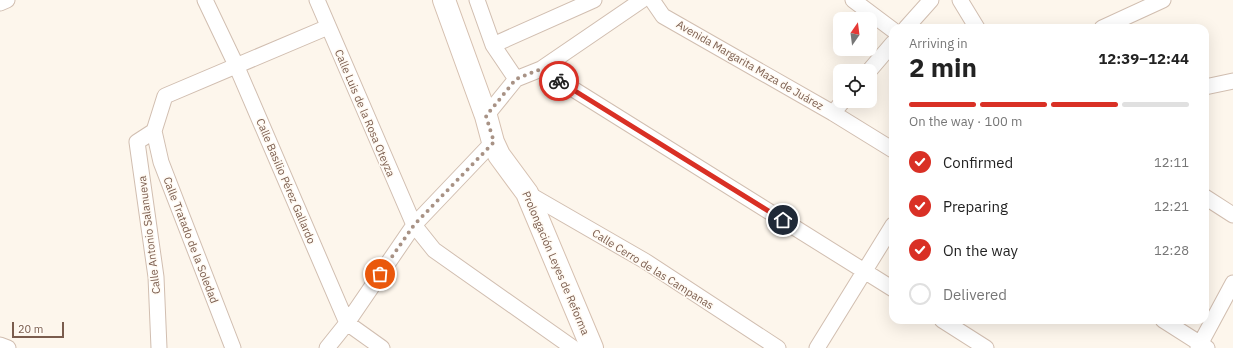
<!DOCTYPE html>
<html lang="en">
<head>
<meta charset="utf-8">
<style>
	:root { --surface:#fff; --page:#f2f2f2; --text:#222; --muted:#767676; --line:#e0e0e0; --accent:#d93025 }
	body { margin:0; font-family:"IBM Plex Sans",sans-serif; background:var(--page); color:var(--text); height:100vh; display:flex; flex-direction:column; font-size:15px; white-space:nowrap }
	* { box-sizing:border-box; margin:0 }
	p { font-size:13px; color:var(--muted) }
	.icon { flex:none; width:22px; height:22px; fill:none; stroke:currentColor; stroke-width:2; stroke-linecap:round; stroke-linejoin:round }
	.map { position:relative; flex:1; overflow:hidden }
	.details { position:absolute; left:889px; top:24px; width:320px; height:300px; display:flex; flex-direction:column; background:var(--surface); border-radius:12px; box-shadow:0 4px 16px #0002 }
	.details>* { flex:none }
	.needle { width:26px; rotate:14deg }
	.fabs { position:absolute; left:833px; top:12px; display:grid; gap:8px }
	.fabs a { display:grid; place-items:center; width:44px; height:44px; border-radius:8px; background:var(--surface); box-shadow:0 4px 16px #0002; font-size:20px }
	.scale { position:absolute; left:12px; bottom:10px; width:52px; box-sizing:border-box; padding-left:4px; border:2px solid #7a5c4d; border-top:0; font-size:11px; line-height:14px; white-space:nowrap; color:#7a5c4d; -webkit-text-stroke:3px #fffaf3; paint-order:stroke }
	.pin { position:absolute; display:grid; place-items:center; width:34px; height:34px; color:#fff; margin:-17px; border:2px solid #fff; border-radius:50%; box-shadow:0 1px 4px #0007 }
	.courier { position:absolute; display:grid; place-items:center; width:40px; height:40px; margin:-20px; border:3px solid #d93025; border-radius:50%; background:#fff; color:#222; box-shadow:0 1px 5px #0007 }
	.summary em { font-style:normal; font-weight:700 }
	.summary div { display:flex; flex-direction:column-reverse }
	.summary { display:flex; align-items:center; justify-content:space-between; height:68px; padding:0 20px }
	h1 { font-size:26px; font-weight:700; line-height:30px }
	.bar { display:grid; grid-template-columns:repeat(4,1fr); gap:6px 4px; align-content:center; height:48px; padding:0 20px }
	.bar i { height:5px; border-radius:3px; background:var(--line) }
	.bar .on { background:var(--accent) }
	.bar p { grid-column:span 4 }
	ol { padding:0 20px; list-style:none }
	li { display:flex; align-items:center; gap:12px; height:44px }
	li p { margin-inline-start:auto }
	li .icon { padding:4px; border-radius:50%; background:var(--accent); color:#fff; stroke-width:4 }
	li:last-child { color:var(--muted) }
	li i { width:22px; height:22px; border:2px solid var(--line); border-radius:50% }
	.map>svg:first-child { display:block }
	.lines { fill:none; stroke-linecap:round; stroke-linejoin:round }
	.street-casing { stroke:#d1beb0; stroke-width:17 }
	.secondary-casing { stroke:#d6c0b0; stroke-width:24 }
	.street { stroke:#fff; stroke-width:15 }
	.secondary { stroke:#fff; stroke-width:22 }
	.done { stroke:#a89285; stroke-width:4; stroke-dasharray:0 7.2 }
	.route { stroke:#d93025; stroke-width:5 }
	.labels { text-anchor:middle; stroke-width:3; stroke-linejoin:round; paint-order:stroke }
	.street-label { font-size:11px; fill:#7a5c4d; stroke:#fffaf3 }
</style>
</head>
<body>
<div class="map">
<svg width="1233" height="348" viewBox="0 0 1233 348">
	<rect width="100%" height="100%" fill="#fdf6ec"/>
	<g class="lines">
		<g class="street-casing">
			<path id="street" d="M205,0L236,65L347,323L382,348
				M317,0L414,225L434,250L573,348
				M477,0L493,45L516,79
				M652,0L663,16L833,113L893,150
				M853,0L893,30
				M960,0L977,28
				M0,3L7,0
				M906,28L931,0
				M1102,28L1163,0
				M493,45L594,0
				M541,69L893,289
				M869,71L893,43
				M1205,87L1233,81
				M833,113L843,101
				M486,116L516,79L541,69L642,0
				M154,131L161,162L233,348
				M154,131L137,142L156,277L159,348
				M154,131L165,96L328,27
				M527,193L645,261L778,348
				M1205,197L1233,215
				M942,320L986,348
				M1163,320L1207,348
				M0,345L8,348
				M327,348L347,323L414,225L493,142
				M817,348L893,225
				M1198,348L1233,283"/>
		</g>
		<g class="secondary-casing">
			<path id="secondary" d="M444,0L486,116L493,142L499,155L527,193L592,348"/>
		</g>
		<use href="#street" class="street"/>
		<use href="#secondary" class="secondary"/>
	</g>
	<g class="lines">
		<path class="done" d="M380,274L414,225L494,142L486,116L516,79L541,69L559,81"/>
		<path class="route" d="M559,81L783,220"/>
	</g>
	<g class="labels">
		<g class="street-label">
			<text transform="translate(750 65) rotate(30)" y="4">Avenida Margarita Maza de Juárez</text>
			<text transform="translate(365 113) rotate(67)" y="4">Calle Luis de la Rosa Oteyza</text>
			<text transform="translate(286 181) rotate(67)" y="4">Calle Basilio Pérez Gallardo</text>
			<text transform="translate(149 235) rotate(-97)" y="4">Calle Antonio Salanueva</text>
			<text transform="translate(191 240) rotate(69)" y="4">Calle Tratado de la Soledad</text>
			<text transform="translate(556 263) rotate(67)" y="4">Prolongación Leyes de Reforma</text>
			<text transform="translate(653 269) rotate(32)" y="4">Calle Cerro de las Campanas</text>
		</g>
	</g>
</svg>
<div class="fabs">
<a><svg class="needle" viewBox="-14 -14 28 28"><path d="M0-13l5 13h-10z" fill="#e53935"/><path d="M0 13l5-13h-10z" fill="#767676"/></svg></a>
<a><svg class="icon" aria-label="locate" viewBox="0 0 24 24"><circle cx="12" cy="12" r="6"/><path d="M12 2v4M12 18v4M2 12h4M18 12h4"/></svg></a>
</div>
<div class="scale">20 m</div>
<div class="pin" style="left:380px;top:274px;background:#ea580c"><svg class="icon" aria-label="bag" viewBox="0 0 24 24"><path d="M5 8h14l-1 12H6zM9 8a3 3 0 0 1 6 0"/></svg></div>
<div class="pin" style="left:783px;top:220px;background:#1f2937"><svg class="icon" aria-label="home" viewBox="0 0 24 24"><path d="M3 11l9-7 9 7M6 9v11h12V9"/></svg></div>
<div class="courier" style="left:559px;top:81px"><svg class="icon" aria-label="bike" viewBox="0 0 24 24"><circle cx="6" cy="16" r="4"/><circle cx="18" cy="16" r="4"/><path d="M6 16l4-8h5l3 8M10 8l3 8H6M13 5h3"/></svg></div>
<section class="details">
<div class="summary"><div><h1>2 min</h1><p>Arriving in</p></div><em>12:39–12:44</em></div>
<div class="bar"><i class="on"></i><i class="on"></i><i class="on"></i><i></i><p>On the way · 100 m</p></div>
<ol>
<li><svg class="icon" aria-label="check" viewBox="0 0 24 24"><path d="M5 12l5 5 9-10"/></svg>Confirmed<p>12:11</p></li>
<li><svg class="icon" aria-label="check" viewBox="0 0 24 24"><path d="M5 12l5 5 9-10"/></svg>Preparing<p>12:21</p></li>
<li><svg class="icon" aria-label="check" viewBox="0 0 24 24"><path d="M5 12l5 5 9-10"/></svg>On the way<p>12:28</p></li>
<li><i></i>Delivered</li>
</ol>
</section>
</div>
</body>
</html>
